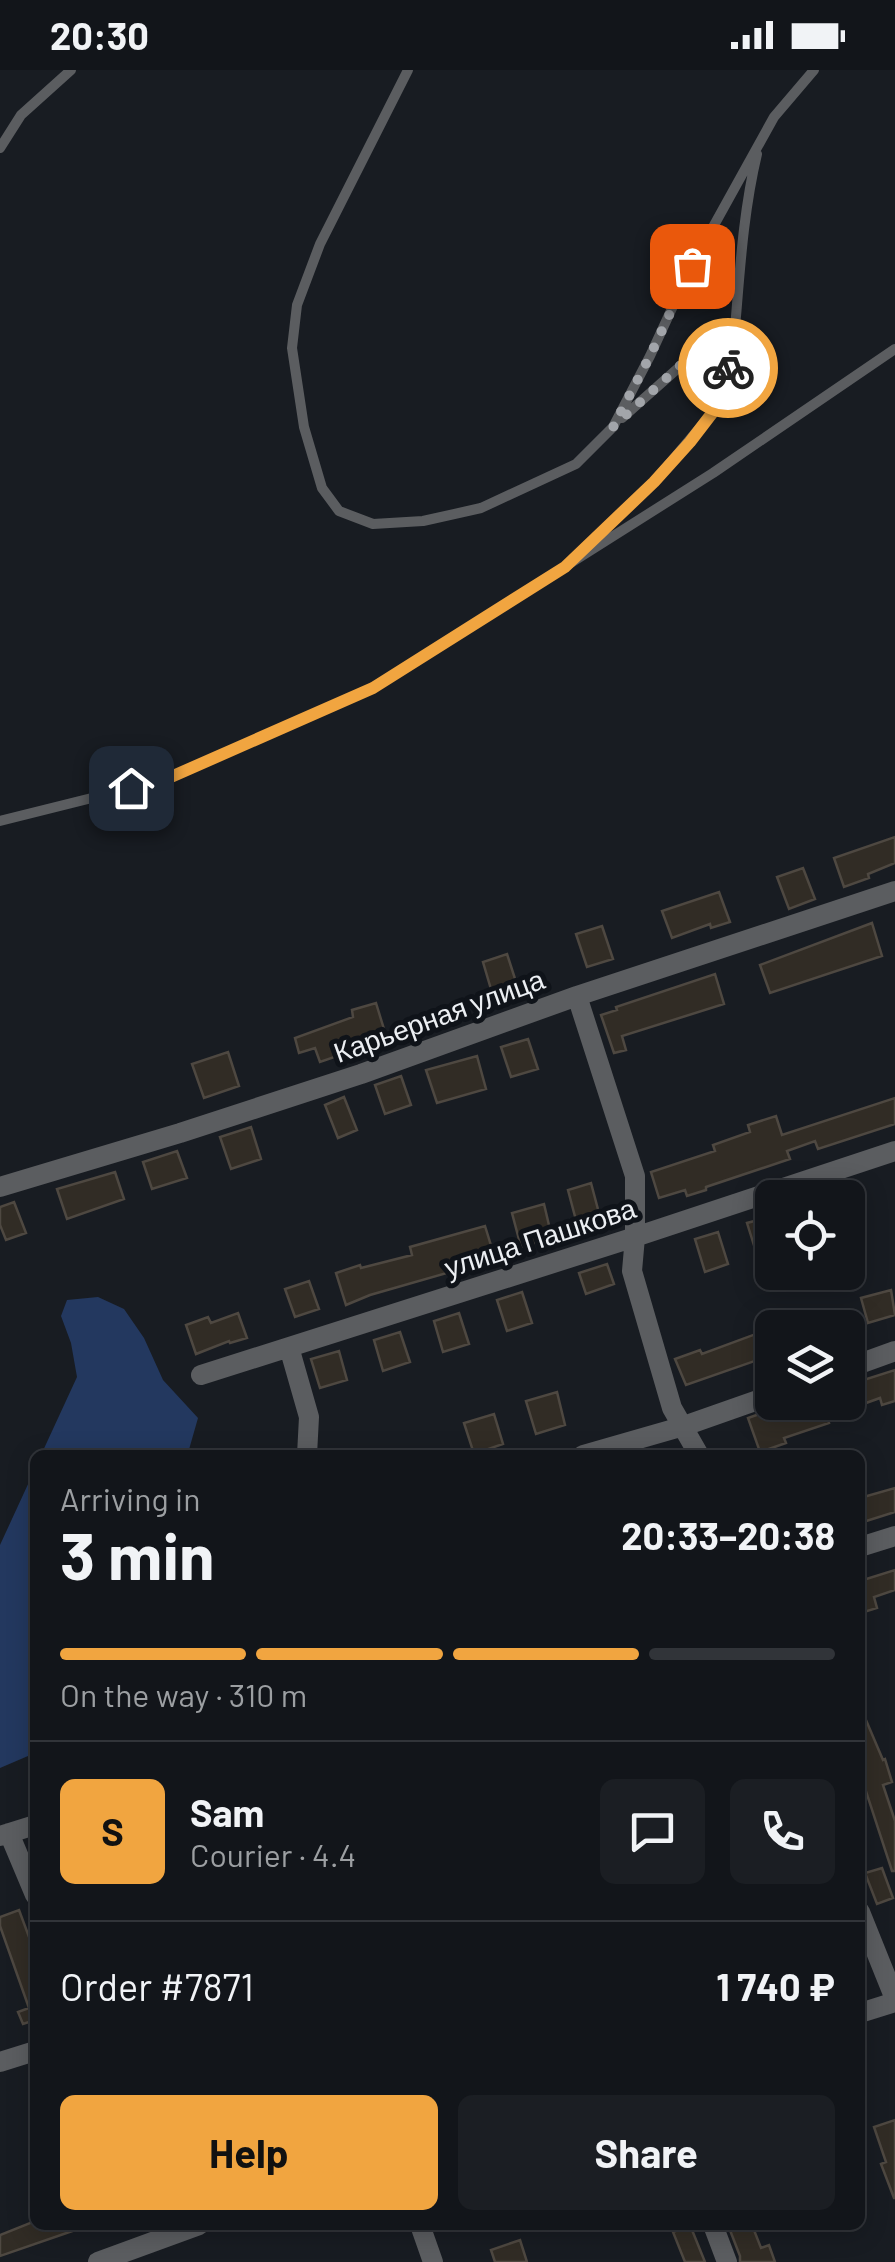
<!DOCTYPE html>
<html lang="en">
<head>
<meta charset="utf-8">
<style>
	:root { --surface:#12151a; --page:#1b1e23; --text:#f1f3f6; --muted:#9c9fa2; --line:#313439; --accent:#f1a540 }
	body { margin:0; font-family:Barlow,sans-serif; background:var(--page); color:var(--text); height:100vh; display:flex; flex-direction:column; font-size:38px; white-space:nowrap }
	* { box-sizing:border-box; margin:0 }
	p { font-size:32px; color:var(--muted) }
	.icon { flex:none; width:55px; height:55px; fill:none; stroke:currentColor; stroke-width:2; stroke-linecap:round; stroke-linejoin:round }
	.map { position:relative; flex:1; overflow:hidden }
	.drawer { position:absolute; left:30px; top:1380px; width:835px; height:780px; display:flex; flex-direction:column; background:var(--surface); border-radius:15px; box-shadow:0 5px 25px #0003,0 0 0 2px var(--line) }
	.drawer>* { flex:none }
	.controls { position:absolute; left:755px; top:1110px; display:grid; gap:20px }
	.controls a { display:grid; place-items:center; width:110px; height:110px; border-radius:15px; background:var(--surface); box-shadow:0 5px 25px #0003,0 0 0 2px var(--line); font-size:50px }
	.pin { position:absolute; display:grid; place-items:center; width:85px; height:85px; color:#fff; margin:-42px; border-radius:20px; box-shadow:0 5px 15px #0006 }
	.courier { position:absolute; display:grid; place-items:center; width:100px; height:100px; margin:-50px; border:8px solid #f1a540; border-radius:50%; background:#fff; color:#222; box-shadow:0 2px 12px #0007 }
	.summary em { font-style:normal; font-weight:700 }
	.summary div { display:flex; flex-direction:column-reverse }
	.summary { display:flex; align-items:center; justify-content:space-between; height:170px; padding:0 30px }
	h1 { font-size:65px; font-weight:700; line-height:75px }
	.bar { display:grid; grid-template-columns:repeat(4,1fr); gap:15px 10px; align-content:center; height:120px; padding:0 30px }
	.bar i { height:12px; border-radius:8px; background:var(--line) }
	.bar .active { background:var(--accent) }
	.bar p { grid-column:span 4 }
	.line { display:flex; align-items:center; gap:25px; padding:0 30px; border-top:2px solid var(--line) }
	.line div { flex:1 }
	.round { display:grid; place-items:center; flex:none; width:105px; height:105px; border-radius:15px; background:var(--page) }
	.action { display:flex; gap:20px; margin-top:auto; padding:20px 30px }
	.action a { flex:1; height:115px; border-radius:15px; background:var(--accent); color:#111; font-size:40px; font-weight:700; line-height:115px; text-align:center }
	.action a+a { background:var(--page); color:var(--text) }
	.status { display:flex; justify-content:space-between; align-items:center; height:70px; padding:0 50px; background:var(--surface); direction:ltr }
	.status svg { height:28px; fill:currentColor }
	.map>svg:first-child { display:block }
	.green { fill:#23385f }
	.building { fill:#312c25; stroke:#4e4841; stroke-width:2.5 }
	.lines { fill:none; stroke-linecap:round; stroke-linejoin:round }
	.lane { stroke:#5b5d60; stroke-width:10 }
	.street { stroke:#5b5d60; stroke-width:20 }
	.done { stroke:#a2a5aa; stroke-width:10; stroke-dasharray:0 18 }
	.route { stroke:#f1a540; stroke-width:12 }
	.labels { text-anchor:middle; stroke-width:10; stroke-linejoin:round; paint-order:stroke }
	.street-label { font-size:28px; fill:#eceff3; stroke:#0f1319 }
</style>
</head>
<body>
<div class="status"><b>20:30</b><svg viewBox="0 0 49 12"><path d="M0 12V9h3v3zM5 12V6h3v6zM10 12V3h3v9zM15 12V0h3v12zM26 1h20v11H26zM47 4h2v5h-2z"/></svg></div>
<div class="map">
<svg width="895" height="2192" viewBox="0 0 895 2192">
	<rect width="100%" height="100%" fill="#181c22"/>
	<path class="green" d="M98,1227L124,1239L144,1268L163,1310L198,1348L188,1383L183,1385H41L77,1307L71,1273L61,1246L67,1230Z
		M35,1399V1683L0,1698V1475Z"/>
	<path class="building" d="M895,767V793L868,804L869,808L844,817L834,788Z
		M803,798L815,829L789,839L777,807Z
		M719,822L730,852L711,858L710,854L672,868L662,841Z
		M872,853L882,886L770,923L760,895Z
		M602,856L613,889L587,897L576,864Z
		M507,884L518,918L493,926L483,892Z
		M715,904L724,934L622,966L626,980L614,983L601,945L617,940L616,937Z
		M376,933L387,969L320,992L315,978L299,983L295,968L353,947L352,940Z
		M528,969L538,999L511,1007L501,977Z
		M228,982L239,1016L204,1028L192,994Z
		M477,986L486,1019L437,1033L426,1000Z
		M401,1006L411,1035L385,1044L375,1015Z
		M344,1027L357,1060L338,1068L325,1035Z
		M895,1028V1054L818,1079L815,1071L787,1081L790,1089L706,1117V1120L687,1126L685,1120L659,1128L651,1102L715,1081L713,1075L750,1062L748,1055L776,1046L782,1065Z
		M251,1057L261,1089L231,1099L220,1067Z
		M177,1081L187,1108L152,1119L143,1092Z
		M115,1102L124,1129L67,1149L57,1119Z
		M591,1113L600,1147L577,1154L568,1120Z
		M14,1132L26,1163L6,1170L0,1155V1137Z
		M544,1134L552,1168L521,1177L512,1143Z
		M766,1148L772,1169V1181L757,1185L747,1153Z
		M485,1156L493,1182L445,1196L447,1203L370,1225L346,1235L336,1203L360,1195L361,1198L412,1185L410,1177Z
		M718,1162L728,1194L705,1202L695,1169Z
		M607,1194L614,1214L586,1224L579,1203Z
		M309,1211L319,1239L295,1247L285,1219Z
		M891,1220L895,1245L868,1253L861,1228Z
		M522,1222L532,1253L507,1261L497,1230Z
		M238,1243L247,1268L230,1273L229,1271L196,1284L186,1255L208,1247L211,1253Z
		M459,1243L469,1274L443,1282L434,1251Z
		M772,1258V1285L686,1315L675,1289L700,1280L702,1284Z
		M400,1262L410,1292L383,1301L374,1270Z
		M339,1281L347,1310L320,1318L311,1289Z
		M895,1300V1331L882,1335L880,1328L827,1347L829,1353L784,1368L786,1373L760,1382L748,1348L794,1332H848V1315Z
		M557,1322L565,1355L536,1364L526,1331Z
		M494,1344L503,1374L474,1384L464,1353Z
		M895,1418V1442L860,1453V1428Z
		M895,1500V1520L874,1527L877,1538L864,1542L860,1530V1511Z
		M860,1636L883,1690L885,1689L892,1712L883,1715L895,1751V1801H892L860,1703Z
		M882,1798L893,1828L877,1834L865,1803Z
		M19,1840L35,1883V1950L23,1954L18,1942L29,1938L0,1856V1847Z
		M895,2050V2128H894L881,2094L886,2092L874,2057Z
		M35,2151V2155L84,2157L0,2186V2165Z
		M690,2155L705,2192H685L673,2162Z
		M728,2155H752L761,2178L769,2175L775,2192H740V2186Z
		M520,2170L527,2192H495L491,2180Z"/>
	<g class="lines">
		<path class="lane" d="M408,0L320,174L297,235L292,278L304,357L322,418L339,441L373,454L423,451L481,438L576,394L613,357L650,286L692,195L774,47L814,0
			M0,78L21,45L71,0
			M731,300C739,228 740,155 757,84
			M584,479L654,412L713,342L730,311L727,292L715,284L685,292L622,348
			M0,751L164,710L373,618L713,403L895,279"/>
		<path class="street" d="M577,926L635,1106V1167L632,1201L672,1338L699,1385
			M0,1117L180,1063L361,1004L577,926L895,821
			M289,1277L309,1347L307,1385
			M848,1298L895,1281
			M201,1305L635,1167L895,1081
			M583,1385L684,1356L772,1325
			M860,1477L895,1466
			M9,1763L35,1825
			M0,1766L35,1755
			M860,1842L895,1929
			M860,1943L895,1932
			M0,1992L35,1981
			M420,2155L433,2192
			M713,2155L727,2192
			M98,2192L199,2155"/>
	</g>
	<g class="lines">
		<path class="done" d="M692,196L650,286L613,357L684,292L715,284L726,292L728,298"/>
		<path class="route" d="M131,718L164,710L373,618L565,497L654,412L690,372L713,342L730,311L728,298"/>
	</g>
	<g class="labels">
		<g class="street-label">
			<text transform="translate(439 946) rotate(-20)" y="10">Карьерная улица</text>
			<text transform="translate(540 1168) rotate(-18)" y="10">улица Пашкова</text>
		</g>
	</g>
</svg>
<div class="controls">
<a><svg class="icon" aria-label="locate" viewBox="0 0 24 24"><circle cx="12" cy="12" r="6"/><path d="M12 2v4M12 18v4M2 12h4M18 12h4"/></svg></a>
<a><svg class="icon" aria-label="layers" viewBox="0 0 24 24"><path d="M12 4l9 5-9 5-9-5zM3 14l9 5 9-5"/></svg></a>
</div>
<div class="pin" style="left:692px;top:196px;background:#ea580c"><svg class="icon" aria-label="bag" viewBox="0 0 24 24"><path d="M5 8h14l-1 12H6zM9 8a3 3 0 0 1 6 0"/></svg></div>
<div class="pin" style="left:131px;top:718px;background:#1f2937"><svg class="icon" aria-label="home" viewBox="0 0 24 24"><path d="M3 11l9-7 9 7M6 9v11h12V9"/></svg></div>
<div class="courier" style="left:728px;top:298px"><svg class="icon" aria-label="bike" viewBox="0 0 24 24"><circle cx="6" cy="16" r="4"/><circle cx="18" cy="16" r="4"/><path d="M6 16l4-8h5l3 8M10 8l3 8H6M13 5h3"/></svg></div>
<section class="drawer">
<div class="summary"><div><h1>3 min</h1><p>Arriving in</p></div><em>20:33–20:38</em></div>
<div class="bar"><i class="active"></i><i class="active"></i><i class="active"></i><i></i><p>On the way · 310 m</p></div>
<div class="line" style="height:180px"><b class="round" style="background:var(--accent);color:#111">S</b><div><b>Sam</b><p>Courier · 4.4</p></div><a class="round"><svg class="icon" aria-label="chat" viewBox="0 0 24 24"><path d="M4 5h16v11H9l-5 4z"/></svg></a><a class="round"><svg class="icon" aria-label="phone" viewBox="0 0 24 24"><path d="M5 4h4l2 5-3 2q2 4 5 5l2-3 5 2v4C11 20 4 13 5 4z"/></svg></a></div>
<div class="line" style="height:130px"><div>Order #7871</div><b>1 740 ₽</b></div>
<div class="action"><a>Help</a><a>Share</a></div>
</section>
</div>
</body>
</html>
